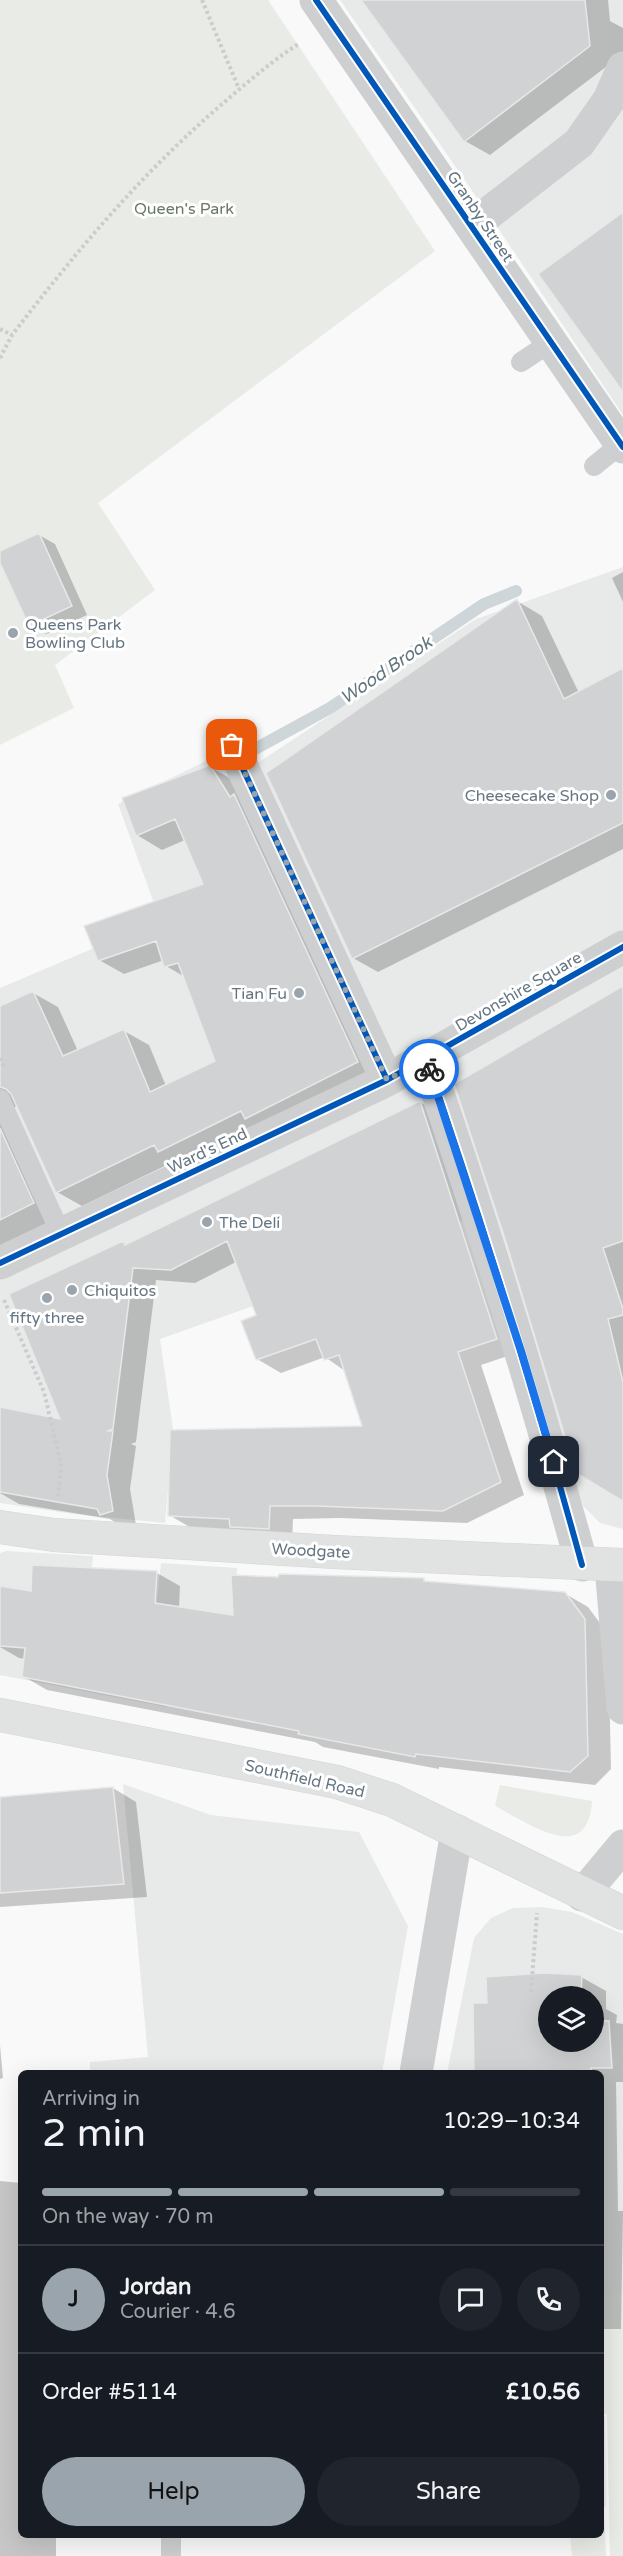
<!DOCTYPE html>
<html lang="en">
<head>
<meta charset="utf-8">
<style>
	:root { --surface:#171b24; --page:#20242c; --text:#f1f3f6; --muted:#9ea1a6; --line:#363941; --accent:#99a4ac }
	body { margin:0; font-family:"Varela Round",sans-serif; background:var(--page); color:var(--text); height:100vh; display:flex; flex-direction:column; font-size:22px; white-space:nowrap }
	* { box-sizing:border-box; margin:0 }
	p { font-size:20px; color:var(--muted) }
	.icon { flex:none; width:33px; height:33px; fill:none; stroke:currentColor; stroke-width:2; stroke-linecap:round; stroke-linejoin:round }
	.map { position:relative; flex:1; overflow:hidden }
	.panel { position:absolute; left:18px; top:2070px; width:586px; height:468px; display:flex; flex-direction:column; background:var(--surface); border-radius:9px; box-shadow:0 6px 24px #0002 }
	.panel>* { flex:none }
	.fabs { position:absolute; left:538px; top:1986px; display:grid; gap:12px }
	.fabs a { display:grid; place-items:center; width:66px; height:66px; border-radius:50%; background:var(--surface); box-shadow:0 6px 24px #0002; font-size:30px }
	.pin { position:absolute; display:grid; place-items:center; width:51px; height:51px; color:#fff; margin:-26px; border-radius:12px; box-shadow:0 3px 9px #0006 }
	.courier { position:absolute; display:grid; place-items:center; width:60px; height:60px; margin:-30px; border:4px solid #1a73e8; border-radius:50%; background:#fff; color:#222; box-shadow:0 2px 8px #0007 }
	.overview em { font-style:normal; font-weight:600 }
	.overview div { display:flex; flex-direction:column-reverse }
	.overview { display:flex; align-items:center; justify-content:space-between; height:102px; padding:0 24px }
	h1 { font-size:39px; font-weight:600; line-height:45px }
	.bar { display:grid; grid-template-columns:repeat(4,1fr); gap:9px 6px; align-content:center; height:72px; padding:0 24px }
	.bar i { height:8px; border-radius:4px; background:var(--line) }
	.bar .selected { background:var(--accent) }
	.bar p { grid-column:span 4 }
	.line { display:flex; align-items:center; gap:15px; padding:0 24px; border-top:2px solid var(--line) }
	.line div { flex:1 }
	.round { display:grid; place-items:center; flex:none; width:63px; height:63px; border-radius:32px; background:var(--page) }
	.action { display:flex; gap:12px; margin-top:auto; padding:12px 24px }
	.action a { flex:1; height:69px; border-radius:36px; background:var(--accent); color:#111; font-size:24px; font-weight:600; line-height:69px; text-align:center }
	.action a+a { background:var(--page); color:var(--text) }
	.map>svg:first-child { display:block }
	.built { fill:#e8e9e9; fill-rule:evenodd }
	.green { fill:#e8ebe6 }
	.shadow { fill:#0003; fill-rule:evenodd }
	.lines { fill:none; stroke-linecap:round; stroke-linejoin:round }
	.stream { stroke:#ced6d9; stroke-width:12 }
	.building { fill:#d0d2d3; stroke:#e8e8e8; stroke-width:1.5 }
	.secondary-casing { stroke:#d5d6d7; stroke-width:34 }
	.path { stroke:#cbcccd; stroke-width:4; stroke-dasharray:3 3; stroke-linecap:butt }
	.service { stroke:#cecfd0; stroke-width:20 }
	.minor { stroke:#cecfd0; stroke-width:33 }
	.secondary { stroke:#e1e2e2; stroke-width:33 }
	.cycleway-casing { stroke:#fff; stroke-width:10 }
	.cycleway { stroke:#0057b8; stroke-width:6 }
	.done { stroke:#99a4ac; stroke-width:6; stroke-dasharray:0 10.8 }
	.route { stroke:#1a73e8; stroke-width:8 }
	.poi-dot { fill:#99a4ac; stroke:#fff; stroke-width:2 }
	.labels { text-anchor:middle; stroke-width:6; stroke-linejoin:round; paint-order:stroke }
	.park-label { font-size:16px; fill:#687a64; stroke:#fff }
	.street-label { font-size:16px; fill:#657683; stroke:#fff }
	.poi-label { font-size:16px; fill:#657683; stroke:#fff; text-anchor:start }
	.water-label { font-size:18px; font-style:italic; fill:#60757c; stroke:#fff }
</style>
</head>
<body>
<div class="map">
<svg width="623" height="2556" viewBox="0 0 623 2556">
	<rect width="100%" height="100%" fill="#f9f9f9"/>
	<path class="built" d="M340,0H623V415L498,228Z
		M623,567V1529L600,1523L584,1507L573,1480L486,1211L259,1304L160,1339L173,1429L165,1523L73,1514L0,1503V988L160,920L118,804L208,760L259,762L476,619Z
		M6,1551L93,1556L86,1630L153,1637L161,1563L237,1568L236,1623L178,1641L167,1707L0,1675V1553Z
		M123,1784L211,1815L359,1832L408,1926L382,2073H90V2062L148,2057Z
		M542,1907L572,1912L623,1934V2413L602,2414V2073H447L474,1938L491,1918L513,1908ZM549,1996H594V2042H549Z"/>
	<path class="green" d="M0,0H268L435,251L98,503L155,590L55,665L74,708L0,745Z
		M500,1785L592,1801C588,1868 527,1822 495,1806Z
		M623,2290V2556H610L607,2414H602V2291Z
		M602,2417H605L606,2507H602Z
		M602,2511H604L606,2556H572L570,2535H602Z"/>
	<path class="shadow" d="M363,0H608L610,21L623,28V54L490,155L465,141Z
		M39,535L55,544L87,615L46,634L30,625L0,559V553Z
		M623,572V602L612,578Z
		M517,601L542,616L579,693L623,670V849L378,972L353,958Z
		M210,767L235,781L382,1076L184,1165L177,1160L82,1206L57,1192L17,1105L15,1107L14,1119L58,1218L0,1246V1008L33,993L58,1007L78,1051L124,1031L149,1045L166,1086L217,1062L185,977L166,966L164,960L124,974L99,960L205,885L185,840L162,850L137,835Z
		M623,988V1499L577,1472Z
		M420,1102L444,1116L520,1352L481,1365L524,1495L467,1523L341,1518L293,1519L292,1542L193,1529L169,1515L364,1428L345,1371L325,1357L281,1373L257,1359L258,1316L236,1262L195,1283L156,1280L136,1442L131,1444L136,1446L130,1489L136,1525L124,1528L110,1519L19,1504L0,1493V1408L63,1421L123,1242L128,1245Z
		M157,1573L180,1586L179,1608L235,1616L424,1580L428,1583L564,1593L588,1607L608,1634L611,1769L595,1785L439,1767V1769L323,1747L315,1742L47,1690L23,1676L26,1659L19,1658L0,1647V1594L32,1593Z
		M113,1788L136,1802L147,1897L0,1907V1798Z
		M581,1977L606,1991V2009L617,2015L616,2023L623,2024V2082H616L618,2211H623L621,2329H602V2073H475L488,2004ZM549,1996H594V2042H549Z
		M0,2045L3,2078L0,2079Z
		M0,2181L21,2183V2535H56V2556H0Z"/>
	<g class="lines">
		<path class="stream" d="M255,749L330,708L484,604L516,591"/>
	</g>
	<path class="building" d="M361,0H585L590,46L464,142Z
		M623,212V392L538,274Z
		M39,533L72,606L29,626L0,563V551Z
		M517,599L564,699L623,668V823L352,959L266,773Z
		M210,765L230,797L234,794L358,1062L245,1119L241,1111L158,1152L154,1145L56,1193L11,1094L6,1089L0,1087V1006L33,991L63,1056L124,1029L150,1092L215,1061L178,963L164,967L156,941L98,961L84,926L203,884L175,819L136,836L122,798Z
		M623,986V1241L603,1248L623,1309V1315L608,1319L623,1382V1501L576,1473L506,1242L454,1084Z
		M420,1101L497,1339L458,1352L501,1482L443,1511L316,1506H270L269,1529L230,1527L229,1519L168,1516L170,1430L362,1426L339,1355L324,1360L316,1339L256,1360L241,1321L256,1315L227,1241L171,1270L133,1268L113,1429L107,1431H113L107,1475L113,1511L100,1515L97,1509L0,1492V1407L60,1419L9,1294L123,1241L125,1245Z
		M0,1128L34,1203L0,1220Z
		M32,1565L157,1571L155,1603L233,1615L231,1575L278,1577L279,1574L424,1578V1581L565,1592L585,1619L588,1756L570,1772L416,1754L415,1757L298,1734L299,1731L22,1677L25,1648L0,1646V1586L31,1591Z
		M113,1787L124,1884L0,1893V1797Z
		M545,1973L582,1975L581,1996H549V2042H594V2020L609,2021L612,2068H591V2073H474L473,2003H487L486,1977Z"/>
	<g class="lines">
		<g class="secondary-casing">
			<path id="secondary" d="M0,1527L54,1535L334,1552L623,1565
				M0,1715L337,1782L392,1800L623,1913"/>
		</g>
		<path class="path" d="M202,0L239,89
			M0,329L12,335
			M0,358L12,335C76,252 135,181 214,111C242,87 270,62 300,43
			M0,1058L4,1067
			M4,1300L44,1392L61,1464L58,1498
			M531,1992L537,1913"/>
		<path class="service" d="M521,362L551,342
			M594,466L621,444
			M0,1099L61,1234
			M171,2535V2556"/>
		<path class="minor" d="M316,0L623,447
			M472,226L579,143L609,100L623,68
			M232,745L387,1080
			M426,1059C484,1226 535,1394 582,1565
			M0,1263L387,1080L623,947
			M611,1566L623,1708
			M582,1895L623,1846
			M416,2073L457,1831"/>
		<use href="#secondary" class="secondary"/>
		<g class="cycleway-casing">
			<path id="cycleway" d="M316,0L623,447
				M232,745L387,1080
				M426,1059C484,1226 535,1394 582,1565
				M0,1263L387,1080L623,947"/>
		</g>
		<use href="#cycleway" class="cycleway"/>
	</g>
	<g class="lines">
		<path class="done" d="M232,745L387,1080L426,1059L429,1069"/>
		<path class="route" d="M429,1069L521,1351L554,1462"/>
	</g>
	<g class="poi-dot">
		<circle cx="13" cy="633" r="6"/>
		<circle cx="611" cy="795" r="6"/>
		<circle cx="299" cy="993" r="6"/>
		<circle cx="207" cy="1222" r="6"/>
		<circle cx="72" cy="1290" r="6"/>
		<circle cx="47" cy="1298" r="6"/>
	</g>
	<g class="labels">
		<g class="park-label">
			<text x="184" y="214">Queen's Park</text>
		</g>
		<g class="street-label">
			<text transform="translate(481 216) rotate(56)" y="6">Granby Street</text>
			<text transform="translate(518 991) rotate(-30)" y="6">Devonshire Square</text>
			<text transform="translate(207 1150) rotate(-25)" y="6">Ward's End</text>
			<text transform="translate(311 1550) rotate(3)" y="6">Woodgate</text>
			<text transform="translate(305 1778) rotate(13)" y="6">Southfield Road</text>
		</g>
		<g class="poi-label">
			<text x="25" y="630">Queens Park<tspan x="25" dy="18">Bowling Club</tspan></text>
			<text x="599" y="801" text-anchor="end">Cheesecake Shop</text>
			<text x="287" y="999" text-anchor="end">Tian Fu</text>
			<text x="219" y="1228">The Deli</text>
			<text x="84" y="1296">Chiquitos</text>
			<text x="47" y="1323" text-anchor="middle">fifty three</text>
		</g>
		<g class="water-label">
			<text transform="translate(386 670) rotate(-34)" y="6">Wood Brook</text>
		</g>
	</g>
</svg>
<div class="fabs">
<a><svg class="icon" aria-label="layers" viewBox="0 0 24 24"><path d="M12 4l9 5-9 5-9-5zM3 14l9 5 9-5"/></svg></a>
</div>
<div class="pin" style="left:232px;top:745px;background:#ea580c"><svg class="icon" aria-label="bag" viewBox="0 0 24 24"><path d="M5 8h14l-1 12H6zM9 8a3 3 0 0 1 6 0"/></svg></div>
<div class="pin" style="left:554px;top:1462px;background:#1f2937"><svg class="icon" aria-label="home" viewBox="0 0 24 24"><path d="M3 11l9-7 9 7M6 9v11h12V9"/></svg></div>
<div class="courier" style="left:429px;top:1069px"><svg class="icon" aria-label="bike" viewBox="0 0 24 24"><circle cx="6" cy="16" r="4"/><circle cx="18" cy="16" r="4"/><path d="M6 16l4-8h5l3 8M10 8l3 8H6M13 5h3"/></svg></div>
<section class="panel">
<div class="overview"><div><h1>2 min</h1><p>Arriving in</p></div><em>10:29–10:34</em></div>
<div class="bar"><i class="selected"></i><i class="selected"></i><i class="selected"></i><i></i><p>On the way · 70 m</p></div>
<div class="line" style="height:108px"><b class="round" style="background:var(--accent);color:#111">J</b><div><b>Jordan</b><p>Courier · 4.6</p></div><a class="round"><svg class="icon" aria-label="chat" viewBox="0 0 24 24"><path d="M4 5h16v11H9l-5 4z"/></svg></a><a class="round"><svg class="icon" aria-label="phone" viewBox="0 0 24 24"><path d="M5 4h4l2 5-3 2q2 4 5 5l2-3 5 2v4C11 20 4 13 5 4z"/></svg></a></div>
<div class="line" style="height:78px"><div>Order #5114</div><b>£10.56</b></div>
<div class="action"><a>Help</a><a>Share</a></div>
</section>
</div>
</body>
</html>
